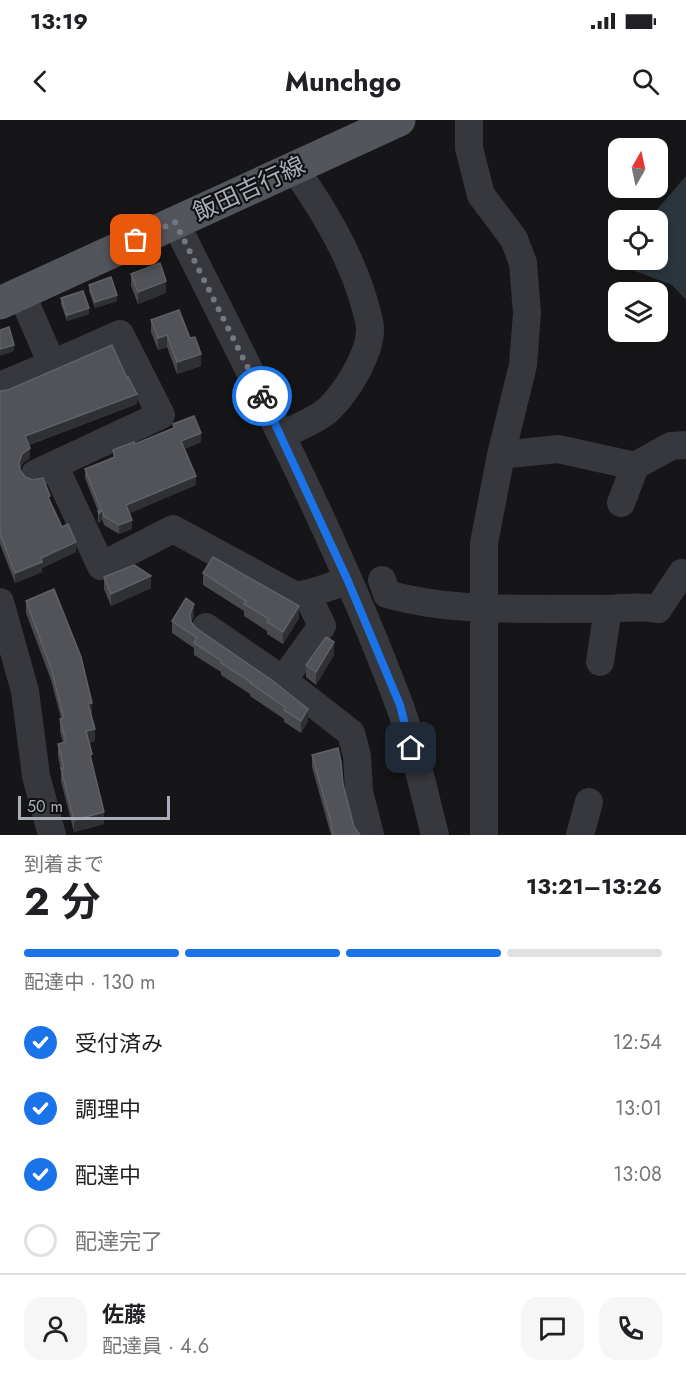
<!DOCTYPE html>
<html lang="ja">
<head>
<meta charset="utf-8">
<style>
	:root { --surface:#fff; --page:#f6f6f6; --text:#202124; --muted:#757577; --line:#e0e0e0; --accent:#1a73e8 }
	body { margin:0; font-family:Jost,"Noto Sans JP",sans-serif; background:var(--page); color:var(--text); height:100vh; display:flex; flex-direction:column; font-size:22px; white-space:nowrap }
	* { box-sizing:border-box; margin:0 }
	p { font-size:20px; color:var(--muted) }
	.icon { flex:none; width:33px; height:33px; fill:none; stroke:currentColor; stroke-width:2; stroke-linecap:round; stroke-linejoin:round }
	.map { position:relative; height:715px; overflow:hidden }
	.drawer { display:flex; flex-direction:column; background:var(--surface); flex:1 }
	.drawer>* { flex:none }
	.needle { width:39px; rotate:9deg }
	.fabs { position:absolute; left:608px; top:18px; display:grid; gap:12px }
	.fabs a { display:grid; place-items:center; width:60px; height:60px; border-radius:12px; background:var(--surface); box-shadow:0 3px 9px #0003; font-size:30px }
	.scale { position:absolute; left:18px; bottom:15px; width:152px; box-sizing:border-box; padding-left:6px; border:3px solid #a8adb8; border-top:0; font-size:16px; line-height:21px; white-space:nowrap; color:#a8adb8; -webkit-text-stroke:4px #111113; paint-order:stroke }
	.pin { position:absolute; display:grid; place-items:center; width:51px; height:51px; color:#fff; margin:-26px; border-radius:12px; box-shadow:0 3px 9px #0006 }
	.courier { position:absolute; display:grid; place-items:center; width:60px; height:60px; margin:-30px; border:4px solid #1a73e8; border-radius:50%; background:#fff; color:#222; box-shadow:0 2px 8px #0007 }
	.summary em { font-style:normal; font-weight:700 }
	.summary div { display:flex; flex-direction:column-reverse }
	.summary { display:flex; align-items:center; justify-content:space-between; height:102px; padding:0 24px }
	h1 { font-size:39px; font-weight:700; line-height:45px }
	.bar { display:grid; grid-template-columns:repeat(4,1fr); gap:9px 6px; align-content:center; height:72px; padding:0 24px }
	.bar i { height:8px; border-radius:4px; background:var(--line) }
	.bar .on { background:var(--accent) }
	.bar p { grid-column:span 4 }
	.line { display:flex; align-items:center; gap:15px; padding:0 24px; border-top:2px solid var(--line) }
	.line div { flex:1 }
	.round { display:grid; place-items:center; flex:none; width:63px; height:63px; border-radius:18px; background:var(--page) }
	ol { padding:0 24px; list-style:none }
	li { display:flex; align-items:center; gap:18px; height:66px }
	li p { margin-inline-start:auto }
	li .icon { padding:6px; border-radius:50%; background:var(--accent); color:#fff; stroke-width:4 }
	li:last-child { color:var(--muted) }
	li i { width:33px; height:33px; border:3px solid var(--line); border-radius:50% }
	.status { display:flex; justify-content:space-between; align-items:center; height:42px; padding:0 30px; background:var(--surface); direction:ltr }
	.status svg { height:16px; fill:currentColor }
	header { display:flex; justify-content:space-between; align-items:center; height:78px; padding:0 24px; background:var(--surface); font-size:27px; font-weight:700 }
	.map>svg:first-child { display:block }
	.water { fill:#2c353c }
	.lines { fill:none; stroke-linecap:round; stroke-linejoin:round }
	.minor { stroke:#37383d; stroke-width:28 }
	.major { stroke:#53555c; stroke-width:33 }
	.wall { fill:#47494d }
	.shaded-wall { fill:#2f3033 }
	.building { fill:#525359; stroke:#5f6168; stroke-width:1.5 }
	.done { stroke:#757880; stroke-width:6; stroke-dasharray:0 10.8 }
	.route { stroke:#1a73e8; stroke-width:8 }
	.labels { text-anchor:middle; stroke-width:4.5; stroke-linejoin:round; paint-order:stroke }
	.street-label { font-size:24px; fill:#a8adb8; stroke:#111113 }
</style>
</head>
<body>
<div class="status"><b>13:19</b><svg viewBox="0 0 49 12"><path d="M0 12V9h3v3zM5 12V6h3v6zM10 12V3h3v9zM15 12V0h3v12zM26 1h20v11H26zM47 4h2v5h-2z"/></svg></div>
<header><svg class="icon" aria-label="back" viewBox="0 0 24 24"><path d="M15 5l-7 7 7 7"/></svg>Munchgo<svg class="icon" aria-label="search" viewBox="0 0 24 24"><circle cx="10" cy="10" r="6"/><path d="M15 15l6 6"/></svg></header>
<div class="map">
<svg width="686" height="715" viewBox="0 0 686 715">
	<rect width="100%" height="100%" fill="#161618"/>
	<path class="water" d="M686,56V180L672,165L624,147L625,140H657V100H648Z"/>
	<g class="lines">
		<path class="minor" d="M469,0V28L481,75L514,119L523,143L527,193L523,245L501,335L484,423V715
			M175,102C254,260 337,418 399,584C414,624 424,673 435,715
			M21,173L52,244L120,214L161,295L35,354
			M2,265L52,244
			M282,315C296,308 319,299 330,288C347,271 371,233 370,208C369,196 364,183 361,172C346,127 322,87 294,48
			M501,335L558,329L635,346
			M54,345L101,446L173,409L296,476C314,473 330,466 348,461
			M621,383L635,346L671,326L686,325
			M382,460L387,474C453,493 531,488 599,489C619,489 638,485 658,489L682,453
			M0,482L25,571L36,656L52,715
			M206,507L283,560L322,506L307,474
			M600,542L608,489
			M283,560L351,613L357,636L359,672L370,715
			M580,715L589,682"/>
		<path class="major" d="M0,183L399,0"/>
	</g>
	<path class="wall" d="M131,154L166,173L138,184L131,166Z
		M89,165L117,181L95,188L89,171Z
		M61,178L89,194L67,201L61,184Z
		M151,200L201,246L177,254L167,227L158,230L151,212Z
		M0,271L137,284L29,325L30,338L22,344L20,349L25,357L50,380L62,407L76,432L42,448V452L15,463L0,424Z
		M173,304L201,322L184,329L196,365L129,393L132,409L119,414L104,405L102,399L99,403L98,401V391L85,358V349L113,338V330L135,324L173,308Z
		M203,453L299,498L283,524L267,514V511L244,496V491L203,465Z
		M104,457L151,468L111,486L104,469Z
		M26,481L92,595L91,596L95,621L89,623L92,645L104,704L74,712L61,661V651L58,636V624L63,623L60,611V599L61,598L51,560L26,493Z
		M194,496L191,502L196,508L308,601L301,613L284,602V599L250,576V574L221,555V552L194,535V528L172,513V501Z
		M334,535L316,565L306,557V545Z
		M312,635L343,664L354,707L360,715H331L312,647Z"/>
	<path class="shaded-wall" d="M166,161V173L138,184V172Z
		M117,175V181L95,188V182Z
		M89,188V194L67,201V195Z
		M167,215V227L158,230V218Z
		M14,225V231L0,236V229Z
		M201,234V246L177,254V242Z
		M137,274V284L25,326V316Z
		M201,313V322L181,331V321Z
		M30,328V338L22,344L19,352V342L22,334Z
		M196,356V365L126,395V385Z
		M102,390V399L99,403V394Z
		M132,400V409L119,414V405Z
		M76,422V432L42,448V452L15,463V453L41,438Z
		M151,456V468L111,486V474Z
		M194,484V496L190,506V494Z
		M299,486V498L283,524V512Z
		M334,522V535L316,565V552Z
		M92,583V595L88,596V584Z
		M308,589V601L301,613V601Z
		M95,609V621L86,623V611Z
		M104,692V704L74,712V700Z"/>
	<path class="building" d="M160,143L166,161L138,172L131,154Z
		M111,157L117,175L95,182L89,165Z
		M83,171L89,188L67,195L61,178Z
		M179,190L190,218L195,217L201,234L177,242L167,215L158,218L151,200Z
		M9,207L14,225L0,229V210Z
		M112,225L127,258L128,257L137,274L25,316L30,328L22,334L19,342L20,350L25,357L33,360L43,358L50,376L48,377L62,407L68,404L76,422L41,438L42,442L15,453L0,414V271L8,270Z
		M194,296L201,313L181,321L196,356L126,385L132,400L119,405L104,396L102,390L99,394L98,391L101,390L85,349L115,337L113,330L134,322L135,324L174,308L173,304Z
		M213,437L299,486L283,512L267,502L269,499L244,484L246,481L203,453Z
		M134,445L151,456L111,474L104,457Z
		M54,469L81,537L92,583L88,584L95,609L86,611L92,634L90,635L104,692L74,700L61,648H64L58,624L66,622L60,599L64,598L51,548L26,481Z
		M186,478L194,484L190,494L191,502L196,508L273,561L308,589L301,601L284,590L285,587L250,563L251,562L221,543L222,541L194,523L197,518L172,501Z
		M326,517L334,522L316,552L306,545Z
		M338,628L341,642L343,664L354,707L360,715H333L331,702L312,635Z"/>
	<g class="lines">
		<path class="done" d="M136,120L175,102L262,276"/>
		<path class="route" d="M262,276L348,461L400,585L411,628"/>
	</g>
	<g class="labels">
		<g class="street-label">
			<text transform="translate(249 69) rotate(-25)" y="8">飯田吉行線</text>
		</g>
	</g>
</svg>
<div class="fabs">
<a><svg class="needle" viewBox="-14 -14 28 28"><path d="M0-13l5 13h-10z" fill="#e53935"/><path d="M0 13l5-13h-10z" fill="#757577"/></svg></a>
<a><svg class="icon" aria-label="locate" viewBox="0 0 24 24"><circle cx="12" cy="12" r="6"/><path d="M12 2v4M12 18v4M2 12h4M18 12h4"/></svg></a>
<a><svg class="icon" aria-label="layers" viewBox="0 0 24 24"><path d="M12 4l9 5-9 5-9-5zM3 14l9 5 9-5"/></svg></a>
</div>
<div class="scale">50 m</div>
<div class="pin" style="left:136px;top:120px;background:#ea580c"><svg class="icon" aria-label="bag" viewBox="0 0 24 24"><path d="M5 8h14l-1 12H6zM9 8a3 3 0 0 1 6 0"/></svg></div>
<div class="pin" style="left:411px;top:628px;background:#1f2937"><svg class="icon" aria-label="home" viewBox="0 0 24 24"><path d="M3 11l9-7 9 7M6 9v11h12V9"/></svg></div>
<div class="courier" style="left:262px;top:276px"><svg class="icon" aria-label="bike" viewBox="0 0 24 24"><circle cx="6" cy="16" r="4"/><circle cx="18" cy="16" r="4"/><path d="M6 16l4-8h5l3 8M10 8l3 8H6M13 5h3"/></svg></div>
</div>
<section class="drawer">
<div class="summary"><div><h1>2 分</h1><p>到着まで</p></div><em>13:21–13:26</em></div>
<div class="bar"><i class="on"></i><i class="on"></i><i class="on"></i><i></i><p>配達中 · 130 m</p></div>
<ol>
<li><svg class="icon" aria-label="check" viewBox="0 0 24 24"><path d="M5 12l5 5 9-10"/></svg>受付済み<p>12:54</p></li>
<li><svg class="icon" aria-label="check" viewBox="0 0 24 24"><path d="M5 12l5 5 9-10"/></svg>調理中<p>13:01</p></li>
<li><svg class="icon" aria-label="check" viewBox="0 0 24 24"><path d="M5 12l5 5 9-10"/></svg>配達中<p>13:08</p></li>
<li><i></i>配達完了</li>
</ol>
<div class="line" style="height:108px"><a class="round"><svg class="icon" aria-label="person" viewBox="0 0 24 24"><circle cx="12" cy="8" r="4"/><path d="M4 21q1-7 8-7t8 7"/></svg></a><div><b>佐藤</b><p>配達員 · 4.6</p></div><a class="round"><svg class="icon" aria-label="chat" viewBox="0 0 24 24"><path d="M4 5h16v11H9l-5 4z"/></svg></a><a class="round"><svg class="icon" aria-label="phone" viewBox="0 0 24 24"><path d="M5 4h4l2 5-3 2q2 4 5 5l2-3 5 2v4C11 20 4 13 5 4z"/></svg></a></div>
</section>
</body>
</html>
